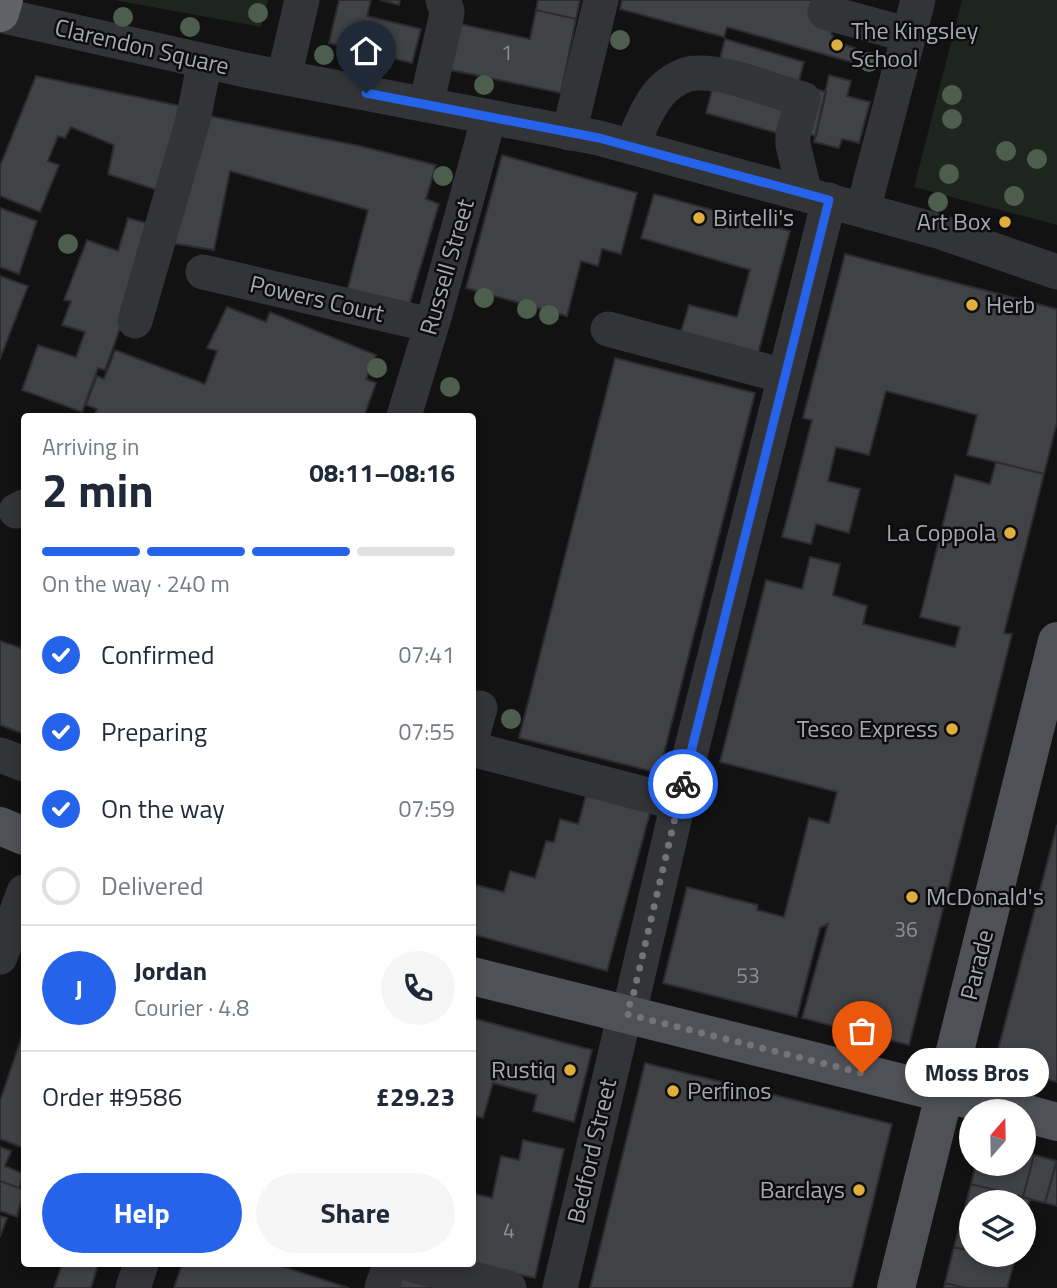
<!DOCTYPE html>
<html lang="en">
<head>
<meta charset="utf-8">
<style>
	:root { --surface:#fff; --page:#f6f6f7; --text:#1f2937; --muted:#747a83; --line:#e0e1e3; --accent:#2563eb }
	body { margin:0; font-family:"Titillium Web",sans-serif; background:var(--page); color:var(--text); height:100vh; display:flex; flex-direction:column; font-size:26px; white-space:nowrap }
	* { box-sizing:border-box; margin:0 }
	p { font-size:23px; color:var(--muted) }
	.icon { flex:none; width:38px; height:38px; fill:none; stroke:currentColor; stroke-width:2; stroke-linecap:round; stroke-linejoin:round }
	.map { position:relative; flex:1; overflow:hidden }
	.details { position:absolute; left:21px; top:413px; width:455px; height:854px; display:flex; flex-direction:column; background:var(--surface); border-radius:7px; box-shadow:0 4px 10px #0003 }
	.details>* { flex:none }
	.needle { width:46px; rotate:20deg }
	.tools { position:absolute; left:959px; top:1099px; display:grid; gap:14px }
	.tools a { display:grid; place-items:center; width:77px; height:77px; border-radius:50%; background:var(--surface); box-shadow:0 4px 10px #0003; font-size:35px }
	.pin { position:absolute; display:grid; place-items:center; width:60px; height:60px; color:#fff; margin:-72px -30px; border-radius:50% 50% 50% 0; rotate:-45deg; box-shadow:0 0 7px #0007 }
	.pin .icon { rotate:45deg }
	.courier { position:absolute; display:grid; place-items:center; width:70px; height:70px; margin:-35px; border:5px solid #2563eb; border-radius:50%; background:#fff; color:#222; box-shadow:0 2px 9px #0007 }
	.bubble { position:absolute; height:49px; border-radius:24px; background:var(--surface); box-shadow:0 4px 10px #0003; font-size:23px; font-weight:700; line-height:49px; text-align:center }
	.headline em { font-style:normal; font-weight:700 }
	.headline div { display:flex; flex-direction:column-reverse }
	.headline { display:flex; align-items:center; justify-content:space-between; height:119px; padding:0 21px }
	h1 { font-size:46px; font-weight:700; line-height:52px }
	.bar { display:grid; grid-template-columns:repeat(4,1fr); gap:10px 7px; align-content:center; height:84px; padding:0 21px }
	.bar i { height:9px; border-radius:5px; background:var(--line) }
	.bar .selected { background:var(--accent) }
	.bar p { grid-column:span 4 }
	.line { display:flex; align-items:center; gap:18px; padding:0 21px; border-top:2px solid var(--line) }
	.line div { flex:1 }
	.round { display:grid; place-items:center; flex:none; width:74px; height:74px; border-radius:37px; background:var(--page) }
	ol { padding:0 21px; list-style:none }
	li { display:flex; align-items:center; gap:21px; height:77px }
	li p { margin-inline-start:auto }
	li .icon { padding:7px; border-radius:50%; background:var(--accent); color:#fff; stroke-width:4 }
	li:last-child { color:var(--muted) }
	li i { width:38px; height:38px; border:4px solid var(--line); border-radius:50% }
	.primary-button { display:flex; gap:14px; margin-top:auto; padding:14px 21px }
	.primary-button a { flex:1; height:80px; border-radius:42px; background:var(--accent); color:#fff; font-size:28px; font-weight:700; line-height:80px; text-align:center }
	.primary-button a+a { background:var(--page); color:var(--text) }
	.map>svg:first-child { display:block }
	.green { fill:#1e251f }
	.building { fill:#414246; stroke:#2c2c2f; stroke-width:2 }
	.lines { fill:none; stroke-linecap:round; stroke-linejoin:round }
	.minor { stroke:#333438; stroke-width:35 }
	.major { stroke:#4f5156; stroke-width:38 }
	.highway { stroke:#606268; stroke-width:38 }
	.tree { fill:#4d5e4f }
	.done { stroke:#72747a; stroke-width:7; stroke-dasharray:0 12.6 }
	.route { stroke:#2563eb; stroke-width:9 }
	.poi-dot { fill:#dfaf3e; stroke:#0d0d0e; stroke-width:2.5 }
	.labels { text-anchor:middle; stroke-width:5; stroke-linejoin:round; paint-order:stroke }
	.number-label { font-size:21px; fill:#8c8e97 }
	.poi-label { font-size:24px; fill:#a5a8b2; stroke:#0d0d0e; text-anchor:start }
	.street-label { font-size:24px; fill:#a5a8b2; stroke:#0d0d0e }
</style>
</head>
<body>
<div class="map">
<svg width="1057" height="1288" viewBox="0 0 1057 1288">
	<rect width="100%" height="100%" fill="#121213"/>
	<path class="green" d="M114,0H268L261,27Z
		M962,0H1057V225L914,187Z"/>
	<path class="building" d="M339,0H371L367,16L421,29L412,63L329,43Z
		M380,0H400L399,5Z
		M538,0H580L576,19L536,10Z
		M622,0H828L833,27L831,33L836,42L855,48L851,62L727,27L724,37L620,9Z
		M536,10L576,19L561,93L441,68L451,22L530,39Z
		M725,39L804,62L798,84L826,92L816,136L786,128L784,135L706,113Z
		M829,75L851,81L847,96L870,102L859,143L842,139L839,148L814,142Z
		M36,76L186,107L163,192L108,174L114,145L71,127L65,138L58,136L48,161L59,165L40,212L0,196V166Z
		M204,115L360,146L436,165L426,199L439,204L408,309L346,295L368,210L230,171L214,250L170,243Z
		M502,155L637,193L621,254L602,249L598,266L581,261L567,316L466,288Z
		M654,194L790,231L758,354L680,335L689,305L737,317L750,270L641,238Z
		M0,208L37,221L19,274L0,267Z
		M128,218L153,225L123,320L105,370L98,368L82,412L22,390L38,345L76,357L85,332L62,325L71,301L64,300L87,240L118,251Z
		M845,254L1057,309V422L1044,474L967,455L977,415L886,391L869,455L836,447L828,481L860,489L849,533L816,524L811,544L782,537L812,420L803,418Z
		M0,276L28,286L0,359Z
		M227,307L266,322L270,312L376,355L366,379L376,383L364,416H94L97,409L86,405L97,376L104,379L115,350L205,384L217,351L207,348Z
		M615,358L755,393L659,773L519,738Z
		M996,462L1044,474L1004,633L1012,634L909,1045L802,1018L828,924L820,928L797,1017L663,983L687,887L758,905L757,910L784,917L809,818L829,823L837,792L720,762L766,580L802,589L810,557L840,564L833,595L867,606L863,624L955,647L960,627L920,617L955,475L990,484Z
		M0,641L24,649V734L0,725Z
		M587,792L651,809L607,971L472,934V884L504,892L510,871L535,878L546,841L554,842L560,819L578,824Z
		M1057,825V1082L994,1065Z
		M472,1018L592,1050L574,1122L533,1111L537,1095L493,1083L483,1118L472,1115Z
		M24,1030V1148L0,1139V1101Z
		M645,1063L892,1124L852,1288H590Z
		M523,1140L564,1149L535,1278L472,1264V1193L492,1198L501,1156L519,1160Z
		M0,1147L11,1151L5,1166L24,1174L19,1188L0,1181Z
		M1024,1152L1034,1155L1023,1197L971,1184L976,1164H1024Z
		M1034,1155L1057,1161L1045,1203L1023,1197Z
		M1056,1162L1057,1163V1206L1045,1203Z
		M0,1181L24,1190L17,1217L0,1211Z
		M971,1184L1030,1199L1024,1224V1202H971V1216L963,1214Z
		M963,1214L971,1216V1251L954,1247Z
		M0,1216L7,1218L0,1237Z
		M954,1247L971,1251V1255H984L1014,1263L1007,1288H965L945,1283Z
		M984,1255H1016L1014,1263Z
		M62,1264L98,1265L91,1288H54Z
		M182,1264H275L349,1288H174Z
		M399,1278L437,1288H396Z
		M945,1283L965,1288H944Z"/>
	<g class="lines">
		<path class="minor" d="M825,12L909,35
			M0,15L245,70L599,138L938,231L1057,272
			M284,77L302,0
			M426,105L446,18L447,11L443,0
			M569,133L601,0
			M632,146C640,127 648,105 663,89C672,81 685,73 697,73C730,72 770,91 803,99L793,134V145L805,194
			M863,210L918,0
			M203,272L431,325
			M135,321L193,120L205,61
			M608,329L784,376
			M404,416L435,314L489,117
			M16,511L24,507
			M472,736L480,708
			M472,749L678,803
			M0,755L24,764
			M0,957L24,892
			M412,1264L509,1288
			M133,1288L141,1264
			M382,1288L390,1264
			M560,1288L621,1030L633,996L678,803L829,200"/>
		<path class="major" d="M0,826L24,836
			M472,976L1015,1111
			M1024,1113L1057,1122
			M896,1288L1057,641"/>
		<path class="highway" d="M0,13L4,0"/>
	</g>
	<g class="tree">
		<circle cx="258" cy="13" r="10"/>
		<circle cx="123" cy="17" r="10"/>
		<circle cx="190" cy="27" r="10"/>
		<circle cx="620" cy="40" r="10"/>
		<circle cx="324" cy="55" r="10"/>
		<circle cx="869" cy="62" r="10"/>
		<circle cx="484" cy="85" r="10"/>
		<circle cx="952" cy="95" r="10"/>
		<circle cx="952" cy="119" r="10"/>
		<circle cx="1006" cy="151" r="10"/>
		<circle cx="1037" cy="159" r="10"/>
		<circle cx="949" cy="174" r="10"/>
		<circle cx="443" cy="176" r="10"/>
		<circle cx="1014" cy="196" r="10"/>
		<circle cx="938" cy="202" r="10"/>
		<circle cx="68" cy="244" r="10"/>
		<circle cx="484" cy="298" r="10"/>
		<circle cx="527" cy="309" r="10"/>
		<circle cx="549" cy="315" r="10"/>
		<circle cx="377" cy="368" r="10"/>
		<circle cx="450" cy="387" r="10"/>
		<circle cx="511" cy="719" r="10"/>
	</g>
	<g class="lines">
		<path class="done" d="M683,784L633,996L626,1014L862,1073"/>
		<path class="route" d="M366,93L599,138L829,200L683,784"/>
	</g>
	<g class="poi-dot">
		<circle cx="837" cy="45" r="7"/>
		<circle cx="699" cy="218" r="7"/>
		<circle cx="1005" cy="222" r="7"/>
		<circle cx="972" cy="305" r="7"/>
		<circle cx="1010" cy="533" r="7"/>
		<circle cx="952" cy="729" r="7"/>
		<circle cx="912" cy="897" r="7"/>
		<circle cx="570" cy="1070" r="7"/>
		<circle cx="673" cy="1091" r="7"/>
		<circle cx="859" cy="1190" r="7"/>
	</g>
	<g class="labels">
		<g class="number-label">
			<text x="507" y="60">1</text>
			<text x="906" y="937">36</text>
			<text x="748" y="983">53</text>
			<text x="509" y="1238">4</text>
		</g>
		<g class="poi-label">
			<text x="851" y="39">The Kingsley<tspan x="851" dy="28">School</tspan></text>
			<text x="713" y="226">Birtelli's</text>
			<text x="991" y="230" text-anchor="end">Art Box</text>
			<text x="986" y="313">Herb</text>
			<text x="996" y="541" text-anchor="end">La Coppola</text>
			<text x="938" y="737" text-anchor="end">Tesco Express</text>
			<text x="926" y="905">McDonald's</text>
			<text x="556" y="1078" text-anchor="end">Rustiq</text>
			<text x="687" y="1099">Perfinos</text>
			<text x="845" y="1198" text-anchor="end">Barclays</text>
		</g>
		<g class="street-label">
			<text transform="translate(142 47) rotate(13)" y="8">Clarendon Square</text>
			<text transform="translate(447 267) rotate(-74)" y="8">Russell Street</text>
			<text transform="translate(317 299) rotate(13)" y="8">Powers Court</text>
			<text transform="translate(977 965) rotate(-76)" y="8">Parade</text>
			<text transform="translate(592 1151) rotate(-77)" y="8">Bedford Street</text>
		</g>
	</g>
</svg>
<div class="tools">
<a><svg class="needle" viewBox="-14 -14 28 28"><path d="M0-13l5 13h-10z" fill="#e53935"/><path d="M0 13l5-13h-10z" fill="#747a83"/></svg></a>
<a><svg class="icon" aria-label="layers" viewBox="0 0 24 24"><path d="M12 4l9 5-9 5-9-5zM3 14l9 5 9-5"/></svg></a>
</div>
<div class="pin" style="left:862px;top:1073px;background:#ea580c"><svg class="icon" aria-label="bag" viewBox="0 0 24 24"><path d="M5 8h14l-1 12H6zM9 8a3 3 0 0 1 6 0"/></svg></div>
<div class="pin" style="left:366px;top:93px;background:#1f2937"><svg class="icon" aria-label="home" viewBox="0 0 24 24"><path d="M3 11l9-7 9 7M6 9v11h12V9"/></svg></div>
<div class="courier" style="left:683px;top:784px"><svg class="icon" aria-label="bike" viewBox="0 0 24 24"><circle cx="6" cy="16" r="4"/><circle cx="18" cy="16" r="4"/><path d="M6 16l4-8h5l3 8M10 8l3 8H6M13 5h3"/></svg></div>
<div class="bubble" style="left:905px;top:1048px;width:144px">Moss Bros</div>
<section class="details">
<div class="headline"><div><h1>2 min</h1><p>Arriving in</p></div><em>08:11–08:16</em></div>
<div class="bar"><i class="selected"></i><i class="selected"></i><i class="selected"></i><i></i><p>On the way · 240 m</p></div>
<ol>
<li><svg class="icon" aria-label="check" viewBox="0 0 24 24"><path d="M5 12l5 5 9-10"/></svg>Confirmed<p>07:41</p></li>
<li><svg class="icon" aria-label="check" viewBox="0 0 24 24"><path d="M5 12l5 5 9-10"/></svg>Preparing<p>07:55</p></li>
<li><svg class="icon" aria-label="check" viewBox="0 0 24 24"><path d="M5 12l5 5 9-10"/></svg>On the way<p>07:59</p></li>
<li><i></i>Delivered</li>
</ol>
<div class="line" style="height:126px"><b class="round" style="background:var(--accent);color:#fff">J</b><div><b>Jordan</b><p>Courier · 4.8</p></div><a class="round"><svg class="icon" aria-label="phone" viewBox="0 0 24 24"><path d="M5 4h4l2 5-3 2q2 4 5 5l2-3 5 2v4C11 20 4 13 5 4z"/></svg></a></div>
<div class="line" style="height:91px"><div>Order #9586</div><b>£29.23</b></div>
<div class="primary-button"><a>Help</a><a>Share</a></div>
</section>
</div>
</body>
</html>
